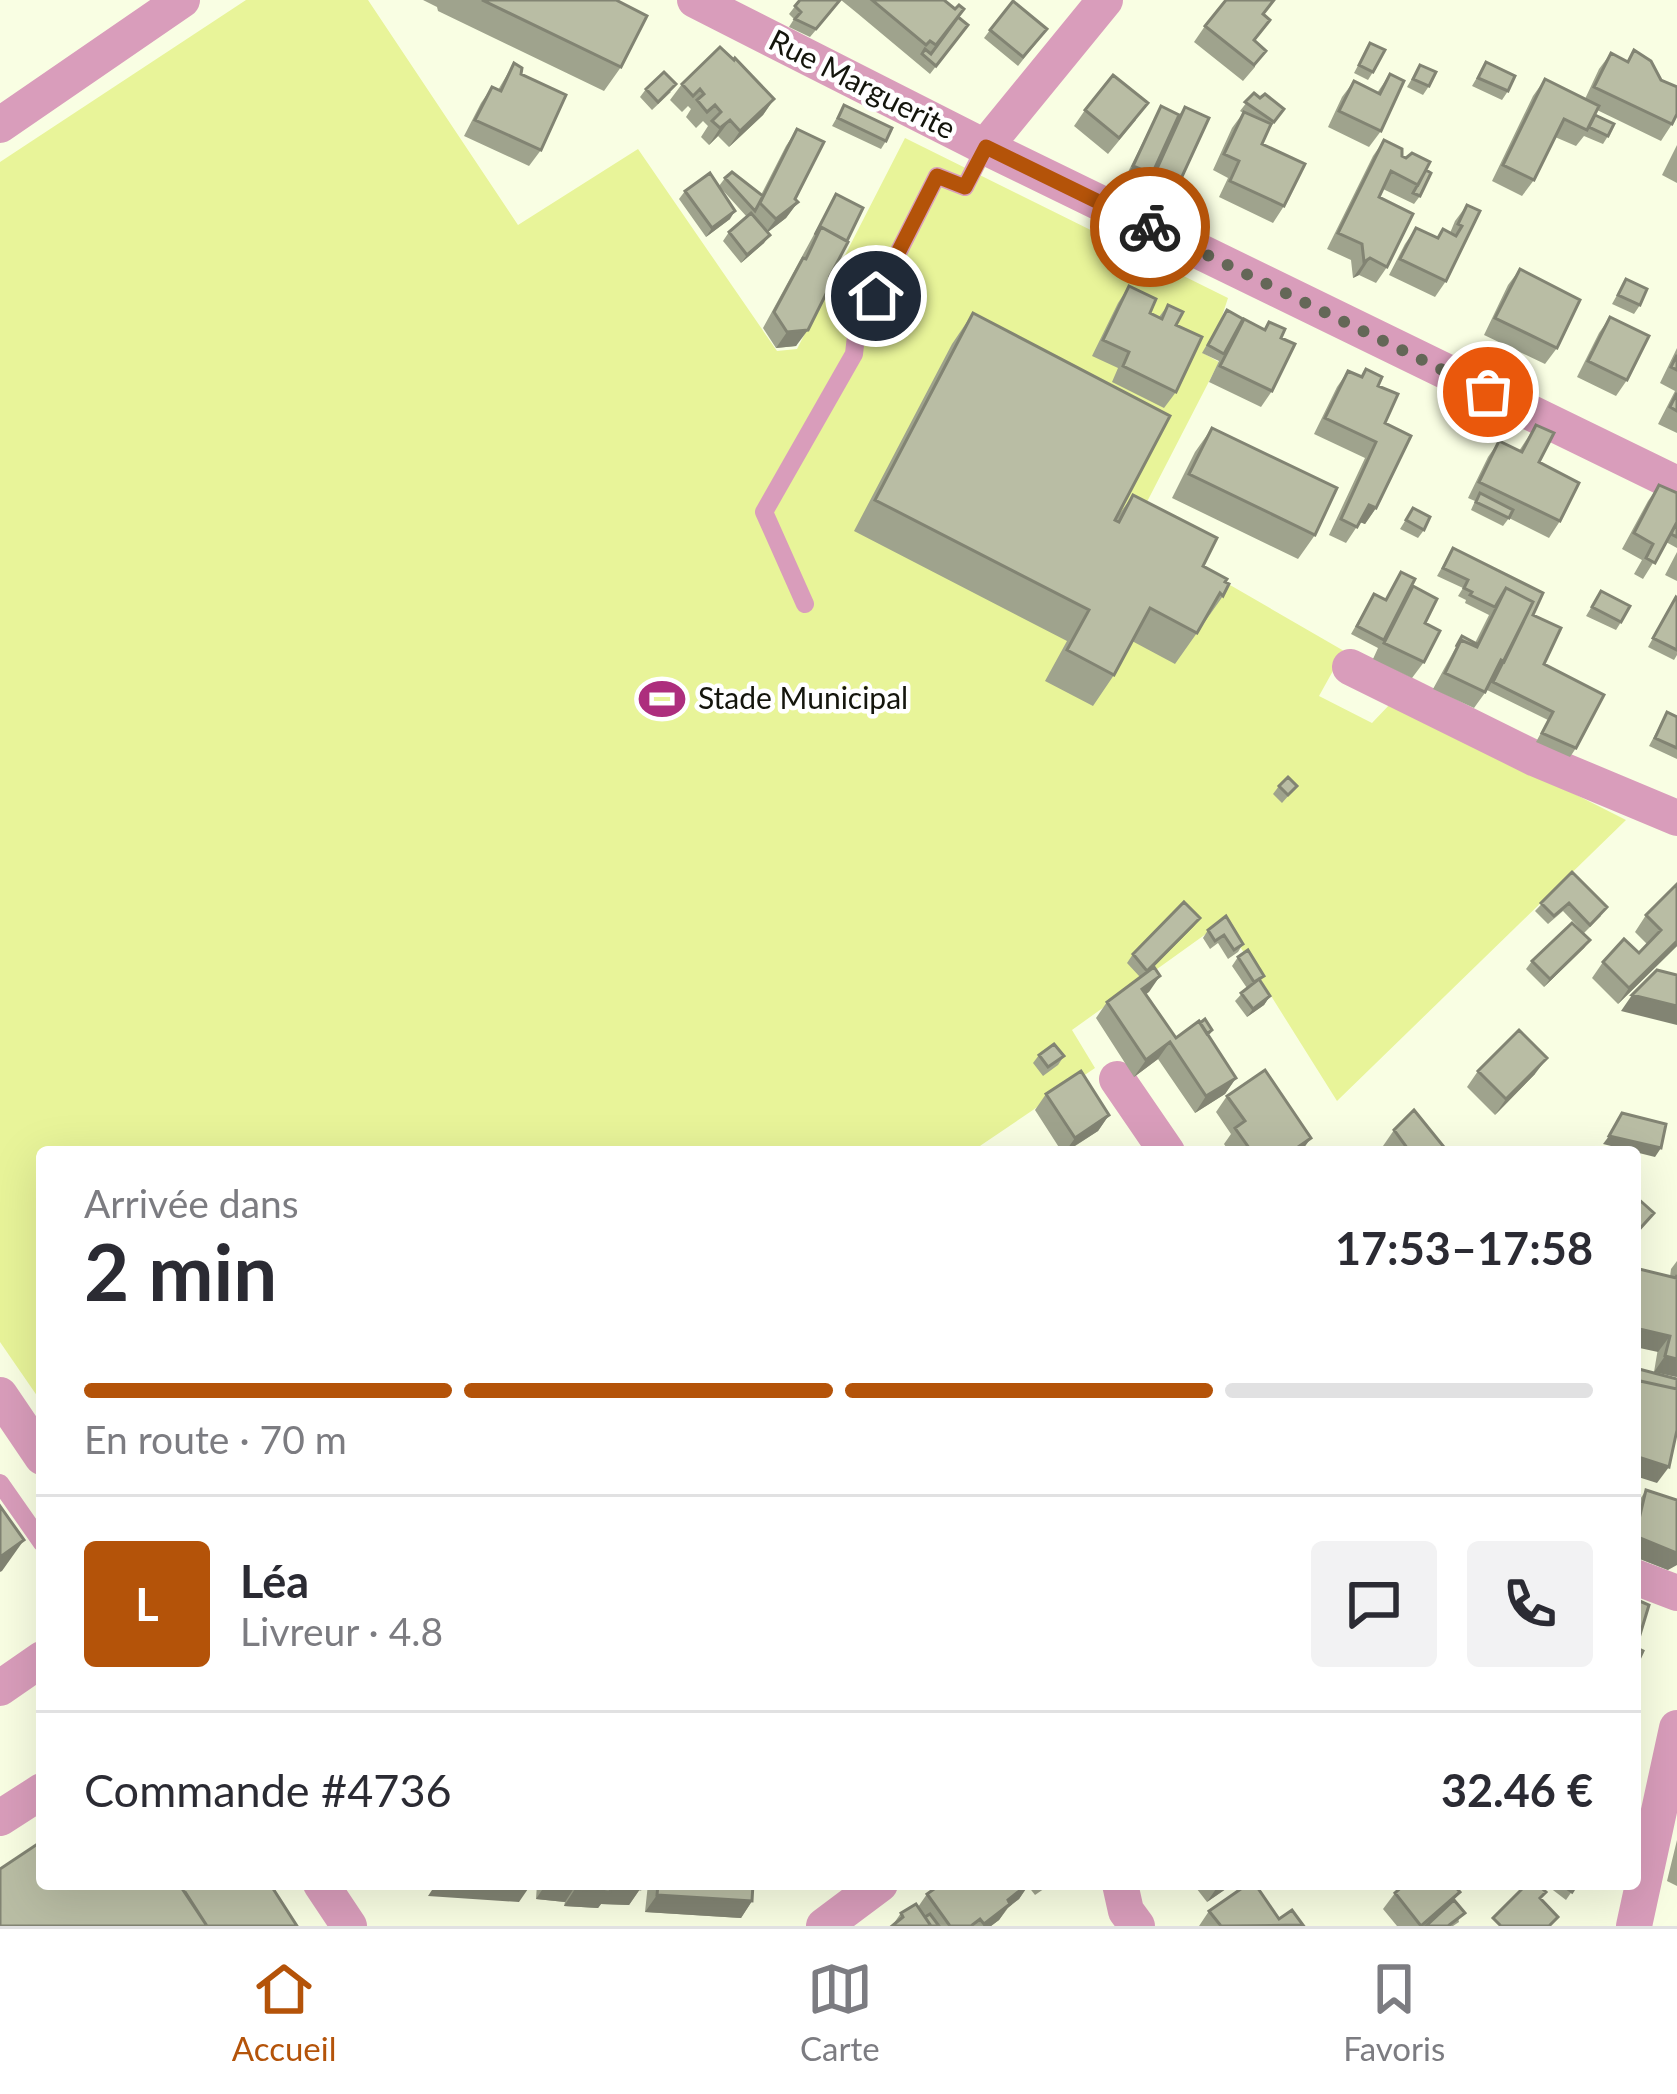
<!DOCTYPE html>
<html lang="fr">
<head>
<meta charset="utf-8">
<style>
	:root { --surface:#fff; --page:#f2f2f3; --text:#2b2b33; --muted:#7c7c81; --line:#e1e1e2; --accent:#b45309 }
	body { margin:0; font-family:Lato,sans-serif; background:var(--page); color:var(--text); height:100vh; display:flex; flex-direction:column; font-size:45px; white-space:nowrap }
	* { box-sizing:border-box; margin:0 }
	p { font-size:39px; color:var(--muted) }
	.icon { flex:none; width:66px; height:66px; fill:none; stroke:currentColor; stroke-width:2; stroke-linecap:round; stroke-linejoin:round }
	.map { position:relative; flex:1; overflow:hidden }
	.side { position:absolute; left:36px; top:1146px; width:1605px; height:744px; display:flex; flex-direction:column; background:var(--surface); border-radius:12px; box-shadow:0 12px 48px #0002 }
	.side>* { flex:none }
	.pin { position:absolute; display:grid; place-items:center; width:102px; height:102px; color:#fff; margin:-51px; border:6px solid #fff; border-radius:50%; box-shadow:0 3px 12px #0007 }
	.courier { position:absolute; display:grid; place-items:center; width:120px; height:120px; margin:-60px; border:9px solid #b45309; border-radius:50%; background:#fff; color:#222; box-shadow:0 3px 15px #0007 }
	.summary em { font-style:normal; font-weight:700 }
	.summary div { display:flex; flex-direction:column-reverse }
	.summary { display:flex; align-items:center; justify-content:space-between; height:204px; padding:0 48px }
	h1 { font-size:78px; font-weight:700; line-height:90px }
	.bar { display:grid; grid-template-columns:repeat(4,1fr); gap:18px 12px; align-content:center; height:144px; padding:0 48px }
	.bar i { height:15px; border-radius:9px; background:var(--line) }
	.bar .current { background:var(--accent) }
	.bar p { grid-column:span 4 }
	.line { display:flex; align-items:center; gap:30px; padding:0 48px; border-top:3px solid var(--line) }
	.line div { flex:1 }
	.round { display:grid; place-items:center; flex:none; width:126px; height:126px; border-radius:12px; background:var(--page) }
	.tabs { display:flex; justify-content:space-around; align-items:center; height:168px; border-top:3px solid var(--line); background:var(--surface); font-size:33px; color:var(--muted) }
	.tabs a { display:grid; justify-items:center; gap:6px }
	.tabs .current { color:var(--accent) }
	.map>svg:first-child { display:block }
	.pitch { fill:#e8f499 }
	.lines { fill:none; stroke-linecap:round; stroke-linejoin:round }
	.lane { stroke:#d99dbb; stroke-width:18 }
	.street { stroke:#d99dbb; stroke-width:36 }
	.wall { fill:#9fa38d }
	.shaded-wall { fill:#828473 }
	.building { fill:#b9bda4; stroke:#828473; stroke-width:3 }
	.done { stroke:#646757; stroke-width:12; stroke-dasharray:0 21.6 }
	.route { stroke:#b45309; stroke-width:15 }
	.labels { text-anchor:middle; stroke-width:9; stroke-linejoin:round; paint-order:stroke }
	.street-label { font-size:30px; fill:#14150c; stroke:#fff }
	.poi-label { font-size:30px; fill:#14150c; stroke:#fff; text-anchor:start }
</style>
</head>
<body>
<div class="map">
<svg width="1677" height="1926" viewBox="0 0 1677 1926">
	<rect width="100%" height="100%" fill="#f9fee3"/>
	<path class="pitch" d="M246,0H368L518,225L638,149L777,351L797,349L905,138L1228,298L1221,319L1203,353L1219,362L1133,529L1344,651L1319,696L1372,723L1392,702L1626,820L1337,1101L1224,921L1072,1030L1095,1068L971,1152H42V1403L0,1342V162Z"/>
	<g class="lines">
		<path class="lane" d="M805,604L764,512L854,354L856,336L937,176L965,187L985,147
			M0,1483L42,1543"/>
		<path class="street" d="M695,0L985,147L1677,484
			M0,125L182,0
			M985,147L1105,0
			M1350,667L1536,759L1677,818
			M1117,1079L1167,1152
			M0,1395L42,1457
			M1635,1577L1677,1593
			M0,1688L42,1659
			M0,1818L42,1791
			M321,1884L349,1926
			M1120,1884L1126,1911L1137,1926
			M824,1926L880,1884
			M1634,1926L1677,1728"/>
	</g>
	<path class="wall" d="M423,0H616L621,67L604,91L438,11L437,7Z
		M800,0H841L810,37L789,27L794,19L789,14Z
		M841,0H944L968,25L930,74L857,13L858,11L857,13Z
		M1264,15L1255,41V67L1243,81L1194,42L1205,26Z
		M990,30L1041,37L1018,66L984,38Z
		M1370,43L1373,72L1368,80L1354,73Z
		M1634,50L1672,124L1661,141L1597,110L1595,115L1608,136L1603,144L1584,136L1576,146L1555,137L1534,180L1522,196L1492,181L1533,96L1545,79L1585,99L1599,69L1611,53L1627,61Z
		M1486,62L1508,91L1502,100L1472,86Z
		M514,63L521,74L541,150L529,166L464,136L481,103L492,87L498,90Z
		M1420,65L1429,86L1423,95L1407,87Z
		M1390,74L1381,131L1369,147L1328,127L1342,97L1354,81L1377,93Z
		M682,84L774,99L763,115L729,147L718,136L709,145L701,137L708,126L703,121L696,128L686,117L691,109L688,106L682,112L670,100Z
		M646,89L671,92L652,110L640,97Z
		M1254,93L1260,98L1284,109L1268,131L1262,144L1284,206L1273,223L1219,197L1228,178L1213,170L1232,128L1243,113L1240,111Z
		M844,105L886,141L881,149L832,126Z
		M1161,106L1179,115L1185,107L1174,194L1163,210L1139,198L1147,181L1127,174Z
		M1085,110L1136,120L1108,154L1074,126Z
		M797,129L795,199L798,202L786,218L768,232L764,243L741,263L723,241L729,232L747,217L719,186L725,178L761,195L786,146Z
		M1384,140L1402,156L1426,170L1420,196L1414,204L1383,189L1379,197L1387,267L1376,283L1359,275L1353,278L1351,260L1327,249L1373,156Z
		M1677,145V183L1662,175Z
		M685,191L730,219L706,237L679,199Z
		M836,194L830,276L796,346L776,348L763,328Z
		M1467,205L1446,281L1435,297L1389,275L1405,244L1416,228L1437,238L1443,229L1450,233L1455,221Z
		M1520,269L1557,348L1545,364L1484,335L1508,285Z
		M1626,279L1640,305L1634,314L1612,304Z
		M1129,286L1150,313L1159,317L1168,305L1176,325V392L1164,408L1112,382L1118,368L1092,356L1118,303Z
		M1227,310L1264,329L1269,322L1281,338L1272,391L1261,407L1209,382L1219,361L1202,353Z
		M973,313L1115,520L1133,495L1203,566L1223,596L1175,664L1132,641L1114,675L1093,706L1045,681L1067,641L854,531L952,344Z
		M1610,317L1627,380L1616,396L1577,377L1599,333Z
		M1677,348V433L1658,424L1675,391L1660,383Z
		M1366,369L1378,385L1385,423L1376,508L1365,524L1360,522L1346,543L1329,535L1365,458L1314,434L1337,387L1348,371L1361,376Z
		M1536,425L1539,462L1560,521L1549,538L1509,518L1503,526L1471,510L1475,501L1468,498L1488,457L1499,441L1519,451Z
		M1212,428L1315,535L1298,559L1172,498L1195,452Z
		M1659,485L1677,493V548L1666,542L1643,579L1634,574L1642,560L1622,549L1648,501Z
		M1413,508L1424,530L1418,538L1400,529Z
		M1453,548L1533,615L1544,664L1576,748L1570,757L1536,742L1548,720L1487,690L1474,708L1433,689L1462,636L1475,643L1489,615L1465,603L1466,600L1458,596L1463,588L1437,576Z
		M1677,552V581L1665,575Z
		M1401,572L1407,594L1425,623L1424,662L1412,678L1373,659L1378,648L1351,634L1374,594L1385,600Z
		M1601,591L1621,622L1616,630L1586,616Z
		M1676,597L1677,655L1674,660L1648,647Z
		M1667,712L1677,717V759L1649,746Z
		M1279,786H1297L1282,803L1273,794Z
		M1572,872L1601,916L1584,933L1563,911L1548,924L1535,911Z
		M1677,884V946L1618,1004L1592,978L1603,962L1639,953L1647,944L1635,932L1646,915Z
		M1200,918L1152,968L1160,976L1146,994L1176,1038L1212,1030L1209,1036L1236,1078L1225,1094L1195,1113L1158,1059L1134,1077L1096,1018L1107,1002L1140,977L1127,963L1133,954Z
		M1208,930L1243,944L1238,952L1228,959L1218,943L1210,949L1203,938Z
		M1590,940L1584,948L1544,987L1526,969L1532,961Z
		M1238,957L1264,976L1260,981L1270,996L1264,1005L1247,1017L1235,1001L1247,988L1232,966Z
		M1039,1055L1064,1056L1058,1065L1043,1076L1033,1063Z
		M1478,1071L1535,1074L1495,1115L1467,1087Z
		M1046,1094L1109,1115L1098,1131L1066,1152H1062L1035,1110Z
		M1227,1096L1301,1152H1229L1224,1144L1231,1134L1216,1112Z
		M1394,1130L1448,1152H1387L1383,1146Z
		M1677,1261V1377L1654,1372L1670,1277L1671,1269Z
		M1646,1490L1668,1570L1635,1557V1507Z
		M1677,1840V1886L1667,1881Z
		M537,1884H641L640,1889L629,1905L601,1904L598,1908L564,1906L565,1902L536,1899Z
		M648,1884H753L752,1901L741,1918L645,1912Z
		M941,1884H1051L1035,1895L1028,1886L1019,1899L1008,1908L999,1920L991,1926H892L901,1913L918,1907L927,1894Z
		M1193,1884H1233L1207,1902Z
		M1545,1884H1577L1566,1900Z
		M1460,1892L1454,1900L1459,1922L1453,1926H1397L1383,1909L1395,1893Z
		M1209,1911L1279,1919L1302,1926H1199Z"/>
	<path class="shaded-wall" d="M774,99L763,115L729,147L740,131Z
		M730,120L718,136L709,145L720,128Z
		M1133,166L1152,174L1146,182L1127,174Z
		M798,202L786,218L764,235L776,219Z
		M735,211L730,219L706,237L712,228Z
		M770,235L764,243L741,263L747,255Z
		M1370,258L1359,275L1353,278L1364,262Z
		M808,330L796,346L776,348L787,332Z
		M1369,505L1376,508L1365,524L1357,521Z
		M1200,918L1194,926L1142,979L1147,971Z
		M1590,940L1584,948L1544,987L1550,979Z
		M1677,941V946L1618,1004L1629,988Z
		M1160,976L1149,992L1131,1005L1142,989Z
		M1632,995L1677,1006V1025L1621,1011Z
		M1270,996L1264,1005L1247,1017L1253,1009Z
		M1170,1042L1158,1059L1134,1077L1146,1060Z
		M1547,1058L1535,1074L1495,1115L1506,1099Z
		M1236,1078L1225,1094L1195,1113L1206,1096Z
		M1109,1115L1098,1131L1065,1152L1075,1138Z
		M1609,1136L1661,1148L1655,1157L1603,1144Z
		M1311,1138L1301,1152H1291Z
		M1635,1328L1670,1336L1658,1352L1635,1347Z
		M1665,1356L1677,1359V1377L1654,1372Z
		M1635,1456L1669,1467L1657,1483L1635,1476Z
		M1635,1536L1677,1553V1565L1668,1570L1635,1557Z
		M24,1540L2,1571L0,1572V1557Z
		M436,1884H506L530,1886L519,1902L428,1896Z
		M546,1884L576,1885L565,1902L536,1899Z
		M1029,1884L1019,1899L1008,1907L999,1920L991,1926H983L1008,1900Z
		M1221,1884H1233L1207,1902L1218,1886Z
		M611,1887L640,1889L629,1905L601,1904L598,1908L564,1906L575,1889Z
		M657,1895L752,1901L741,1918L645,1912Z"/>
	<path class="building" d="M482,0H616L647,16L621,67Z
		M800,0H840L816,29L795,19L801,12L795,6Z
		M872,0H944L955,9L959,5L964,9L936,45L930,41L926,45Z
		M1226,0H1274L1263,14L1270,20L1254,40L1266,51L1254,65L1205,26Z
		M1013,1L1047,29L1023,57L990,30Z
		M958,17L968,25L936,66L922,54L925,49L931,54Z
		M1370,43L1385,50L1373,72L1359,65Z
		M720,47L734,60L735,58L774,99L740,131L730,120L720,128L712,121L721,112L715,105L707,112L697,100L704,94L700,89L693,96L682,84Z
		M1634,50L1651,61L1661,80L1677,87V114L1672,124L1594,87L1611,53L1628,62Z
		M1486,62L1515,76L1508,91L1478,78Z
		M514,63L522,68L521,74L566,95L541,150L475,120L492,87L501,91Z
		M1420,65L1436,72L1429,86L1413,79Z
		M664,72L676,84L658,102L646,89Z
		M1390,74L1404,81L1381,131L1339,111L1354,81L1380,94Z
		M1113,75L1148,103L1119,138L1085,110Z
		M1545,79L1599,106L1587,130L1564,119L1534,180L1503,165Z
		M1254,93L1260,98L1265,94L1284,109L1274,122L1245,102Z
		M844,105L892,128L886,141L838,118Z
		M1161,106L1179,115L1152,174L1133,166Z
		M1185,107L1209,118L1174,194L1151,182Z
		M1244,112L1271,124L1262,144L1305,164L1284,206L1230,181L1239,161L1224,154Z
		M1595,115L1614,124L1608,136L1589,127Z
		M797,129L824,142L795,199L798,202L776,219L760,203Z
		M1384,140L1402,149V156L1406,158L1412,153L1430,162L1418,185L1391,171L1379,197L1413,214L1387,267L1370,258L1364,262L1362,244L1338,233Z
		M1426,170L1431,173L1420,196L1413,193Z
		M732,172L763,196L755,211L725,178Z
		M710,173L735,211L712,228L685,191Z
		M836,194L863,208L847,241L821,227L815,235Z
		M1467,205L1480,211L1446,281L1400,259L1416,228L1438,238L1443,229L1456,236L1462,226L1458,224Z
		M751,213L770,235L747,255L729,232Z
		M821,227L848,242L830,276L834,278L808,330L787,332L774,312L803,258L806,259Z
		M1520,269L1580,300L1557,348L1495,318Z
		M1626,279L1647,289L1640,305L1618,295Z
		M1129,286L1156,299L1150,313L1162,319L1168,305L1183,312L1176,325L1202,337L1176,392L1123,366L1129,352L1103,340Z
		M1227,310L1243,319L1224,354L1208,345Z
		M973,313L1170,416L1115,520L1119,522L1133,495L1217,538L1203,566L1227,579L1225,582L1229,584L1223,596L1220,593L1197,633L1150,608L1114,675L1067,650L1089,610L875,500Z
		M1610,317L1649,336L1627,380L1588,361Z
		M1244,319L1265,330L1269,322L1285,329L1281,338L1295,344L1272,391L1220,366Z
		M1677,355V370L1671,367Z
		M1366,369L1382,377L1378,386L1398,394L1385,423L1411,436L1376,508L1369,505L1357,527L1341,519L1376,442L1325,418L1348,371L1362,377Z
		M1677,393V411L1670,407Z
		M1536,425L1554,433L1539,462L1579,483L1560,521L1479,482L1499,441L1522,452Z
		M1212,428L1337,488L1315,535L1189,474Z
		M1659,485L1677,493V522L1655,563L1646,558L1653,544L1634,533Z
		M1480,493L1513,510L1509,518L1476,502Z
		M1413,508L1430,517L1424,530L1406,520Z
		M1677,522V537L1671,534Z
		M1453,548L1543,593L1533,615L1561,628L1544,664L1604,695L1576,748L1542,733L1553,712L1493,682L1533,602L1506,588L1495,607L1470,595L1472,592L1464,588L1468,580L1443,568Z
		M1401,572L1415,579L1384,640L1357,626L1374,594L1386,600Z
		M1413,586L1437,599L1425,623L1440,631L1424,662L1384,643Z
		M1506,588L1533,602L1504,662L1501,660L1485,692L1445,673L1461,640L1477,647Z
		M1601,591L1630,606L1621,622L1592,607Z
		M1676,597L1677,598V650L1653,638Z
		M1462,636L1477,644L1475,646L1461,640L1456,647Z
		M1667,712L1677,717V748L1655,738Z
		M1288,777L1297,786L1288,795L1279,786Z
		M1572,872L1607,907L1590,925L1569,903L1554,916L1541,903Z
		M1677,884V941L1629,988L1603,962L1624,939L1639,953L1661,930L1646,915Z
		M1184,902L1200,918L1147,971L1133,954Z
		M1226,916L1243,944L1234,950L1224,935L1215,941L1208,930Z
		M1572,923L1590,940L1550,979L1532,961Z
		M1248,950L1264,976L1254,982L1238,957Z
		M1154,967L1160,976L1142,989L1176,1038L1199,1021L1236,1078L1206,1096L1170,1042L1146,1060L1107,1002Z
		M1657,970L1677,975V1006L1632,995Z
		M1259,979L1270,996L1253,1009L1241,993Z
		M1205,1019L1212,1030L1207,1034L1200,1023Z
		M1519,1030L1547,1058L1506,1099L1478,1071Z
		M1054,1044L1064,1056L1048,1067L1039,1055Z
		M1265,1070L1311,1138L1291,1152H1252L1235,1128L1245,1121L1227,1096Z
		M1081,1071L1109,1115L1075,1138L1046,1094Z
		M1414,1110L1448,1152H1410L1394,1130Z
		M1622,1113L1666,1124L1661,1148L1609,1136Z
		M1635,1196L1654,1213L1635,1234Z
		M1635,1268L1676,1278L1677,1275V1359L1665,1356L1670,1336L1635,1328Z
		M1635,1368L1677,1379V1389L1640,1381L1635,1387Z
		M1640,1381L1677,1389V1430L1669,1467L1635,1456V1401Z
		M1646,1490L1677,1500V1553L1635,1536Z
		M0,1506L24,1540L0,1557Z
		M1635,1599L1649,1605L1636,1648L1635,1647Z
		M1635,1647L1643,1651L1635,1668Z
		M42,1841V1884H180L207,1926H0V1869Z
		M187,1884H277L272,1887L297,1926H207L183,1890L188,1887Z
		M559,1884H641L640,1889L611,1887L610,1892L575,1889L576,1885Z
		M658,1884H753L752,1901L657,1895Z
		M941,1884H1028L1008,1900L1010,1904L984,1924L980,1919L971,1926H950L927,1894Z
		M1248,1884H1255L1279,1919L1292,1910L1303,1925L1221,1926L1209,1911Z
		M1405,1884H1453L1460,1892L1421,1926L1395,1893Z
		M1527,1884H1537L1546,1892L1540,1898L1558,1917L1549,1926H1501L1493,1918Z
		M1561,1884H1577L1572,1892Z
		M1454,1900L1465,1913L1448,1926H1426Z
		M916,1904L931,1926H892L903,1917L901,1913Z
		M930,1914L939,1926H931L925,1917Z"/>
	<g class="lines">
		<path class="done" d="M1150,227L1488,392"/>
		<path class="route" d="M876,296L937,176L965,187L986,147L1150,227"/>
	</g>
	<defs>
		<g id="stadium-bare" transform="scale(3.6)"><path d="M0-5a6.5 5 0 1 0 0 10a6.5 5 0 1 0 0-10ZM-3.5-1.8h7v3.6h-7Z" fill="#ad2e7d" stroke="#fff" stroke-width="2.5" paint-order="stroke"/></g>
	</defs>
	<g fill-rule="evenodd">
		<use href="#stadium-bare" x="662" y="699"/>
	</g>
	<g class="labels">
		<g class="street-label">
			<text transform="translate(862 85) rotate(27)" y="10">Rue Marguerite</text>
		</g>
		<g class="poi-label">
			<text x="698" y="709">Stade Municipal</text>
		</g>
	</g>
</svg>
<div class="pin" style="left:1488px;top:392px;background:#ea580c"><svg class="icon" aria-label="bag" viewBox="0 0 24 24"><path d="M5 8h14l-1 12H6zM9 8a3 3 0 0 1 6 0"/></svg></div>
<div class="pin" style="left:876px;top:296px;background:#1f2937"><svg class="icon" aria-label="home" viewBox="0 0 24 24"><path d="M3 11l9-7 9 7M6 9v11h12V9"/></svg></div>
<div class="courier" style="left:1150px;top:227px"><svg class="icon" aria-label="bike" viewBox="0 0 24 24"><circle cx="6" cy="16" r="4"/><circle cx="18" cy="16" r="4"/><path d="M6 16l4-8h5l3 8M10 8l3 8H6M13 5h3"/></svg></div>
<section class="side">
<div class="summary"><div><h1>2 min</h1><p>Arrivée dans</p></div><em>17:53–17:58</em></div>
<div class="bar"><i class="current"></i><i class="current"></i><i class="current"></i><i></i><p>En route · 70 m</p></div>
<div class="line" style="height:216px"><b class="round" style="background:var(--accent);color:#fff">L</b><div><b>Léa</b><p>Livreur · 4.8</p></div><a class="round"><svg class="icon" aria-label="chat" viewBox="0 0 24 24"><path d="M4 5h16v11H9l-5 4z"/></svg></a><a class="round"><svg class="icon" aria-label="phone" viewBox="0 0 24 24"><path d="M5 4h4l2 5-3 2q2 4 5 5l2-3 5 2v4C11 20 4 13 5 4z"/></svg></a></div>
<div class="line" style="height:156px"><div>Commande #4736</div><b>32.46 €</b></div>
</section>
</div>
<nav class="tabs">
<a class="current"><svg class="icon" aria-label="home" viewBox="0 0 24 24"><path d="M3 11l9-7 9 7M6 9v11h12V9"/></svg>Accueil</a>
<a><svg class="icon" aria-label="map" viewBox="0 0 24 24"><path d="M3 6l6-2 6 2 6-2v14l-6 2-6-2-6 2zM9 4v14M15 6v14"/></svg>Carte</a>
<a><svg class="icon" aria-label="saved" viewBox="0 0 24 24"><path d="M7 4h10v16l-5-4-5 4z"/></svg>Favoris</a>
</nav>
</body>
</html>
